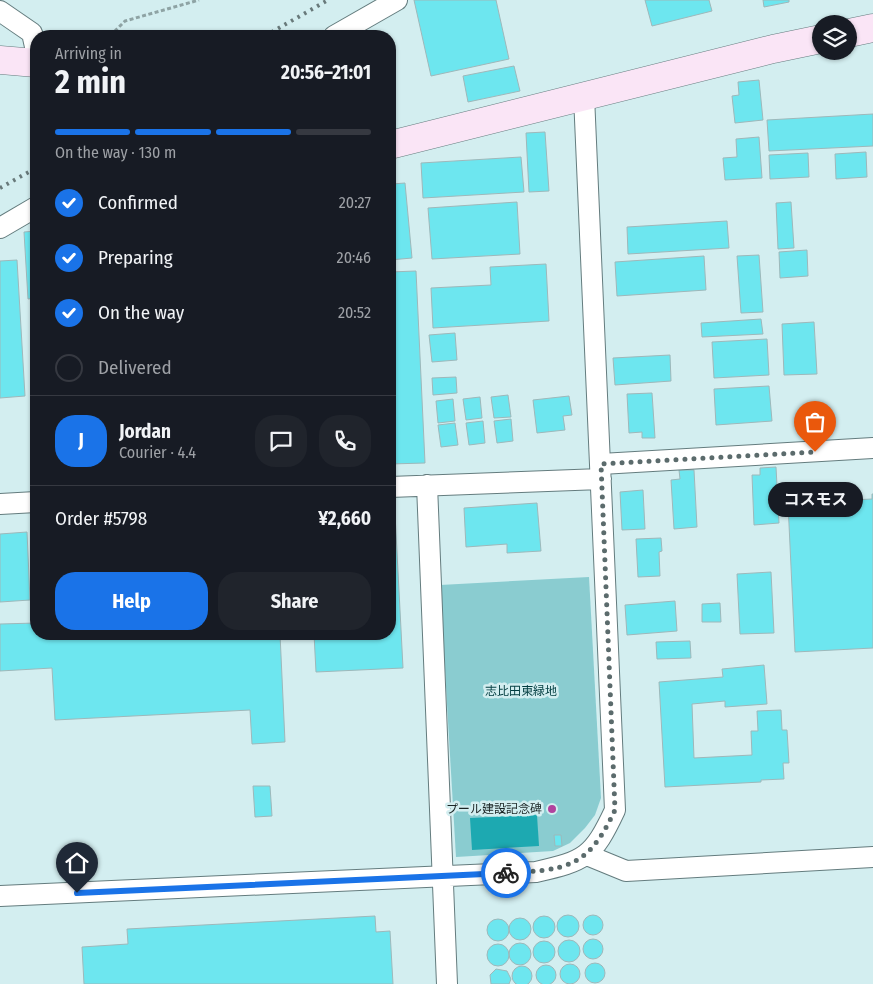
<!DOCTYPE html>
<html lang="en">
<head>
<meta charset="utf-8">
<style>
	:root { --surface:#171b24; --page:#20242c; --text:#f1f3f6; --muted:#9ea1a6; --line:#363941; --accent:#1a73e8 }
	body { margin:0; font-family:"Fira Sans Condensed","Noto Sans JP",sans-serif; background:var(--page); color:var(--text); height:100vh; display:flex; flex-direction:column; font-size:19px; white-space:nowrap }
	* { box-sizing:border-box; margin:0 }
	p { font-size:16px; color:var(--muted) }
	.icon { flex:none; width:28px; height:28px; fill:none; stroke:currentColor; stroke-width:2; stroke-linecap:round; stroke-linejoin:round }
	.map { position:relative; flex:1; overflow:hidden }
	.panel { position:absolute; left:30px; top:30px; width:366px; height:610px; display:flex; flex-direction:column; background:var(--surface); border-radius:20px; box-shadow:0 1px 4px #0004 }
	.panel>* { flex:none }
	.controls { position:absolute; left:812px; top:15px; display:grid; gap:10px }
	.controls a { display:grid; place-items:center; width:45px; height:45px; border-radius:50%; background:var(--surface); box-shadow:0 1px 4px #0004; font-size:25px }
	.pin { position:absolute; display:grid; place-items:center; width:42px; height:42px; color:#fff; margin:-51px -21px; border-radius:50% 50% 50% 0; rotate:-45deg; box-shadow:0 0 5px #0007 }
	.pin .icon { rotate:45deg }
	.courier { position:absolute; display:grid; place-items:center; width:50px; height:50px; margin:-25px; border:4px solid #1a73e8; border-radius:50%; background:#fff; color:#222; box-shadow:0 1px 6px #0007 }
	.bubble { position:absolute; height:35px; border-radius:18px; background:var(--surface); box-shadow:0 1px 4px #0004; font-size:16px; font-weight:700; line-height:35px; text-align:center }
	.headline em { font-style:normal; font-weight:700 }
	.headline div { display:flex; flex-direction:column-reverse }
	.headline { display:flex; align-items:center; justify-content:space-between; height:85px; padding:0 25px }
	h1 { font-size:32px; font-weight:700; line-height:38px }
	.bar { display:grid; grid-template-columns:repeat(4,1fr); gap:8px 5px; align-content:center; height:60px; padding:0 25px }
	.bar i { height:6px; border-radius:4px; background:var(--line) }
	.bar .on { background:var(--accent) }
	.bar p { grid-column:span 4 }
	.line { display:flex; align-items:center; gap:12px; padding:0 25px; border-top:1px solid var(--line) }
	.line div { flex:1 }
	.round { display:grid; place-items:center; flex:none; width:52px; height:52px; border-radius:20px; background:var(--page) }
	ol { padding:0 25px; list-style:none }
	li { display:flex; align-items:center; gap:15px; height:55px }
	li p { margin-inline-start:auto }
	li .icon { padding:5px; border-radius:50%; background:var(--accent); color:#fff; stroke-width:4 }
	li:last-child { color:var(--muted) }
	li i { width:28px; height:28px; border:2px solid var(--line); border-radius:50% }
	.button { display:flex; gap:10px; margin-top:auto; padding:10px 25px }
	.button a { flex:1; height:58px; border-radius:20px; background:var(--accent); color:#fff; font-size:20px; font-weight:700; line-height:58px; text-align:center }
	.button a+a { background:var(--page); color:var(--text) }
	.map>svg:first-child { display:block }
	.green { fill:#8accd0 }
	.water { fill:#1da9b1 }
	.building { fill:#6de6ef; stroke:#9eb8ba }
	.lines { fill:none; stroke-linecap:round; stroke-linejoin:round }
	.street-casing { stroke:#647c7e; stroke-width:22 }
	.secondary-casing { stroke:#647c7e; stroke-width:29 }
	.path { stroke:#8ea3a4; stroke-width:3; stroke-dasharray:4 2.5; stroke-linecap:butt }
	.street { stroke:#fff; stroke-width:20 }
	.secondary { stroke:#fae5f6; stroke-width:28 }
	.rail { stroke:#68797a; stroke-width:4; stroke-dasharray:2.5 5; stroke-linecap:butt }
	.done { stroke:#5b6b6c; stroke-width:5; stroke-dasharray:0 9 }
	.route { stroke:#1a73e8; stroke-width:6 }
	.poi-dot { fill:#b1429e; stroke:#d3eef0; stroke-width:2 }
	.labels { text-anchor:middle; stroke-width:5; stroke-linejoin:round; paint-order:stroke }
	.park-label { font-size:12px; fill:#003c3f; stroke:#d3eef0 }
	.poi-label { font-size:12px; fill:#1b2525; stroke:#d3eef0; text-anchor:end }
</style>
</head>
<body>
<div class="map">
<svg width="873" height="984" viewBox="0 0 873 984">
	<rect width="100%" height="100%" fill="#d3eef0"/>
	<path class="green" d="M589,577L601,798L595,815L585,828L570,843L553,851L456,857L440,585Z"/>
	<path class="water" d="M537,815L539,846L472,850L470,818Z"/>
	<path class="building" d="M414,0H496L509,59L431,76Z
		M645,0H709L712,11L652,26Z
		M763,0H789V2L764,7Z
		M514,66L520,91L468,102L463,76Z
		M759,80L763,120L735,123L732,96L739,95L738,82Z
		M873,114V146L769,151L767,120Z
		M545,132L549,191L529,192L526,133Z
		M759,137L762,178L725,180L723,158L737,157L736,139Z
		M866,152L867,177L836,179L835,154Z
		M808,153L809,177L770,179L769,155Z
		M521,157L524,192L423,198L421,163Z
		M390,179L392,184L405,183L412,258L390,260Z
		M517,202L520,254L432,259L428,208Z
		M791,202L794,248L778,249L776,203Z
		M727,221L729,248L628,254L627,227Z
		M36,231V298L28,299L24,232Z
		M807,250L808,276L780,278L779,252Z
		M759,255L763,312L741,313L737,256Z
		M704,256L706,290L617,296L615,262Z
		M17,260L25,396L0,398V261Z
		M546,264L549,321L433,328L431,288L491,285L490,267Z
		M416,271L425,463L390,464V272Z
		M761,319L763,334L702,337L701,323Z
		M814,322L817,374L784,375L782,324Z
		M455,333L457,360L432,362L429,335Z
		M767,339L769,375L714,378L712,342Z
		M670,355L671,381L615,385L613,358Z
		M456,377L457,393L433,395L432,378Z
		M769,386L772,421L716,425L714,389Z
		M652,393L655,438H642V432L629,433L627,394Z
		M508,395L511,417L494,418L491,397Z
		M569,396L572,415L563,416L565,430L537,433L533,400Z
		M480,397L482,418L466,420L463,399Z
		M453,399L455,421L438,423L436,401Z
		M511,419L513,441L497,443L494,421Z
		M483,421L485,443L469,445L466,423Z
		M455,423L458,445L441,447L438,425Z
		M776,467L779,523L754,525L752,475H760V468Z
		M679,470H694L697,527L674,529L671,480L680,479Z
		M643,490L645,529L622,530L620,492Z
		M872,494H873V648L795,652L788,503L872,499Z
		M537,503L541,551L507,553V544L466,547L464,508Z
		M395,514L403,668L316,672L314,634H390V515Z
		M27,532L30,600L0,602V534Z
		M661,538L662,551L659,552L660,576L638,577L636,539Z
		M771,572L774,633L740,634L737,574Z
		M675,601L677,631L627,635L625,605Z
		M720,603L721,622H702V604Z
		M36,623V634H280L285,742L252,744L250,710L55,720L52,668L0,671V624Z
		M690,641L691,658L657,659L656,642Z
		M764,665L767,704L725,707V701L692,704L694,758L752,755L751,731H758L757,711L781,710L782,730H787L789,763H783L784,779L761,780V782L665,787L659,682L723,677L722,669Z
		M253,786H270L272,816L255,817Z
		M554,835H561L562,846H555Z
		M583 925a10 10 0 1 1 20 0a10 10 0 1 1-20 0Z
		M557 926a11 11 0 1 1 22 0a11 11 0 1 1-22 0Z
		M375,916L376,932L390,931L393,984H84L82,947L128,944L127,929Z
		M533 927a11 11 0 1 1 22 0a11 11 0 1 1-22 0Z
		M509 929a11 11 0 1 1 22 0a11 11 0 1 1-22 0Z
		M487 930a11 11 0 1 1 22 0a11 11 0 1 1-22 0Z
		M583 949a10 10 0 1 1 20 0a10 10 0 1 1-20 0Z
		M558 951a11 11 0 1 1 22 0a11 11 0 1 1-22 0Z
		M533 952a11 11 0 1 1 22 0a11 11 0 1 1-22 0Z
		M509 954a11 11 0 1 1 22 0a11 11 0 1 1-22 0Z
		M487 955a11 11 0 1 1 22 0a11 11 0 1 1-22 0Z
		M585 973a10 10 0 1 1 20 0a10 10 0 1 1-20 0Z
		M560 974a10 10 0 1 1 20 0a10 10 0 1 1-20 0Z
		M536 975a10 10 0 1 1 20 0a10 10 0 1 1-20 0Z
		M512 976a10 10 0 1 1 20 0a10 10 0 1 1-20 0Z
		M496,969L507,971L511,979L509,984H491L490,975Z"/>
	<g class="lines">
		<g class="street-casing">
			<path id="street" d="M0,11L32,33L36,51
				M334,36L397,0
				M0,228L36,207
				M601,464L873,448
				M427,485L447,984
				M390,487L601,479
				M0,504L36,502
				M587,855L626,871L873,857
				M0,896L536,872C585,861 593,857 615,810L584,96"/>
		</g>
		<g class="secondary-casing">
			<path id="secondary" d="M849,33L873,28
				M0,60L36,63
				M390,145L773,49L821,39"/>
		</g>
		<path class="path" d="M110,36L125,21L199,0"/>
		<use href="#street" class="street"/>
		<use href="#secondary" class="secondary"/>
		<path class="rail" d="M265,36L328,0
			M0,188L36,168"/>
	</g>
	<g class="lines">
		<path class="done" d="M506,873C567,870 588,868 615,810L601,464L815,452"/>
		<path class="route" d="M77,893L506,873"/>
	</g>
	<circle class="poi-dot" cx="552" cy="809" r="5"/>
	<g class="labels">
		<g class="park-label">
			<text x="521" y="695">志比田東緑地</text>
		</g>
		<g class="poi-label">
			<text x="542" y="813">プール建設記念碑</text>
		</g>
	</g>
</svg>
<div class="controls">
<a><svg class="icon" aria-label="layers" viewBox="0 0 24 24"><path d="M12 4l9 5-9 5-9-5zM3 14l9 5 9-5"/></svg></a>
</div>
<div class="pin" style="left:815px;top:452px;background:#ea580c"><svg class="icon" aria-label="bag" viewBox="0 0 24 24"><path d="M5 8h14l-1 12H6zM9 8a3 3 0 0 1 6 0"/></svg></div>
<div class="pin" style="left:77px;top:893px;background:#1f2937"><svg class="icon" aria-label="home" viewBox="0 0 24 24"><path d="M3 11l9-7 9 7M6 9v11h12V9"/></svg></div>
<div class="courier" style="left:506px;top:873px"><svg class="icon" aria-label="bike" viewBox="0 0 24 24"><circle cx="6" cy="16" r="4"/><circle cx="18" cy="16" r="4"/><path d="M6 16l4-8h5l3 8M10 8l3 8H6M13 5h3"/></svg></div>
<div class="bubble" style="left:768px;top:482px;width:95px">コスモス</div>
<section class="panel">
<div class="headline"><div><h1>2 min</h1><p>Arriving in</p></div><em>20:56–21:01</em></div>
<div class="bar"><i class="on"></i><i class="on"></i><i class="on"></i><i></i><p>On the way · 130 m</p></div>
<ol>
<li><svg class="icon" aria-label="check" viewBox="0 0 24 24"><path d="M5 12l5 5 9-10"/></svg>Confirmed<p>20:27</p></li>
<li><svg class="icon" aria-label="check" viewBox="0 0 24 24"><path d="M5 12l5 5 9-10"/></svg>Preparing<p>20:46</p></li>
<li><svg class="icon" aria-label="check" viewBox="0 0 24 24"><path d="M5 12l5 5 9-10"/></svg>On the way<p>20:52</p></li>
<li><i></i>Delivered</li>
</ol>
<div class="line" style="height:90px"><b class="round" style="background:var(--accent);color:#fff">J</b><div><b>Jordan</b><p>Courier · 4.4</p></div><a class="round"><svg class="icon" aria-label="chat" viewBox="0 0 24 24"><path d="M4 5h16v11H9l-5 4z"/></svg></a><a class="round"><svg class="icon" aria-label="phone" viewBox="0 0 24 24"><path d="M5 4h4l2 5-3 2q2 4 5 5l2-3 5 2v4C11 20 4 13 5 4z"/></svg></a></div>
<div class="line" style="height:65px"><div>Order #5798</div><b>¥2,660</b></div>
<div class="button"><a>Help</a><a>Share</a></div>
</section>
</div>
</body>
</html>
